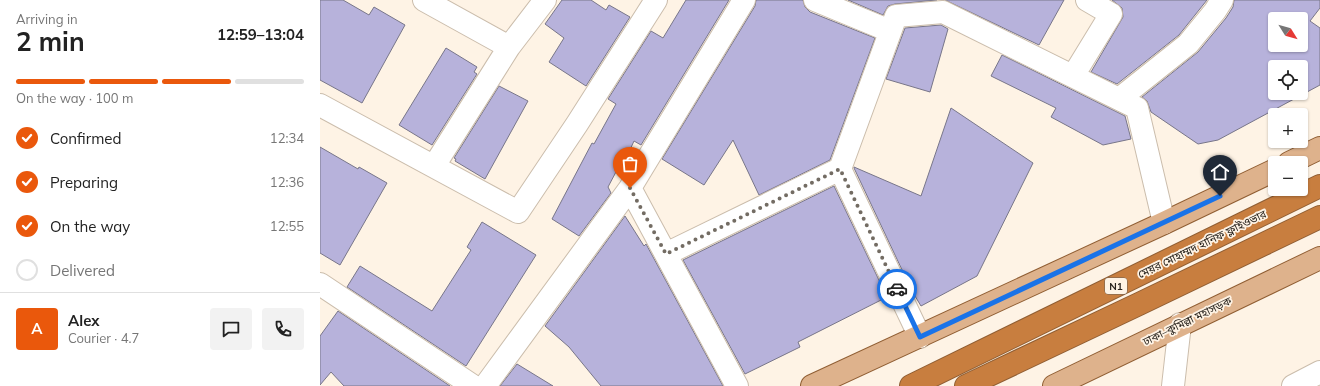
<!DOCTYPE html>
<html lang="en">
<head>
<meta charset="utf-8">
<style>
	:root { --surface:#fff; --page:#f2f2f2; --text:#222; --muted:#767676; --line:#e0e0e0; --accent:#ea580c }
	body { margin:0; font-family:Mulish,"Noto Sans Bengali",sans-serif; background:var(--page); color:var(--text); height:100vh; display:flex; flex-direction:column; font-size:15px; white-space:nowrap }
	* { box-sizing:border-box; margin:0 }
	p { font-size:13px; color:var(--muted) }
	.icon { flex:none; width:22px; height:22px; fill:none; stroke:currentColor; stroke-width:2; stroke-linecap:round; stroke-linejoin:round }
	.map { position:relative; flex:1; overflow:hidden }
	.details { display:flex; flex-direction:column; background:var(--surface); width:320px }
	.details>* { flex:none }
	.needle { width:26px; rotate:127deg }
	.fabs { position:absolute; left:948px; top:12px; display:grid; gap:8px }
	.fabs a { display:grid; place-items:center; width:40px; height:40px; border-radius:4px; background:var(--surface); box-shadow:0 1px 3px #0004; font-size:20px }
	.pin { position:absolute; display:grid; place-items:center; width:34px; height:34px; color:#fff; margin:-41px -17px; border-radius:50% 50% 50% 0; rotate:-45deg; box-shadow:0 0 4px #0007 }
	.pin .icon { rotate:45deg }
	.courier { position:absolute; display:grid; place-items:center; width:40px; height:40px; margin:-20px; border:3px solid #1a73e8; border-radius:50%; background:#fff; color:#222; box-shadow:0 1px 5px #0007 }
	.headline em { font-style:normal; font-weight:700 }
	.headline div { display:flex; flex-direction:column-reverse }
	.headline { display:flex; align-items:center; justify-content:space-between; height:68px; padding:0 16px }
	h1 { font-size:26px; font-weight:700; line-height:30px }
	.bar { display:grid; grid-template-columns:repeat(4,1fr); gap:6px 4px; align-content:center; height:48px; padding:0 16px }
	.bar i { height:5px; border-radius:3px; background:var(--line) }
	.bar .active { background:var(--accent) }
	.bar p { grid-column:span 4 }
	.line { display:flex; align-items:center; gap:10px; padding:0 16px; border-top:1px solid var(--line) }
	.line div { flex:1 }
	.round { display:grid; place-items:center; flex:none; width:42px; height:42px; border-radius:4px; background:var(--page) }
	ol { padding:0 16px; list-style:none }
	li { display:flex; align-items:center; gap:12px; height:44px }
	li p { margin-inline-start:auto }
	li .icon { padding:4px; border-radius:50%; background:var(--accent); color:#fff; stroke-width:4 }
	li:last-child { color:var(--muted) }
	li i { width:22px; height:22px; border:2px solid var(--line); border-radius:50% }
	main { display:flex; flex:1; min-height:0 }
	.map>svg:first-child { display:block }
	.building { fill:#b7b2db; stroke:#787689; fill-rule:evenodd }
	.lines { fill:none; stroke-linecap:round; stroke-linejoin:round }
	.minor-casing { stroke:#cbbdac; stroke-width:24 }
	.primary-casing { stroke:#905e33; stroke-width:24 }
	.motorway-casing { stroke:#905e33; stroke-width:24 }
	.minor { stroke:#fff; stroke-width:22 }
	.primary { stroke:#deb28c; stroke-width:22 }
	.motorway { stroke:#c87e3f; stroke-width:22 }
	.done { stroke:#736c63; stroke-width:4; stroke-dasharray:0 7.2 }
	.route { stroke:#1a73e8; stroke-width:5 }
	.labels { text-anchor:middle; stroke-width:3.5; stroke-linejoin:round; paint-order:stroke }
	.shield { fill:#fef3e5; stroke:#686159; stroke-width:1 }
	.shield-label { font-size:10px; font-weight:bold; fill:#28231d }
	.street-label { font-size:11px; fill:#28231d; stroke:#fef3e5 }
</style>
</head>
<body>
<main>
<section class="details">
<div class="headline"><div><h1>2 min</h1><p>Arriving in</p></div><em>12:59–13:04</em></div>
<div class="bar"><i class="active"></i><i class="active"></i><i class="active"></i><i></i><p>On the way · 100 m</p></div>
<ol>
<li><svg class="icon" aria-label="check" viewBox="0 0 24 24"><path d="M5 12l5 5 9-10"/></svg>Confirmed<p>12:34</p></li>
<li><svg class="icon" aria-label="check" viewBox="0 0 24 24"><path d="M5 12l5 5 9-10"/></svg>Preparing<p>12:36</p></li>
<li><svg class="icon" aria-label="check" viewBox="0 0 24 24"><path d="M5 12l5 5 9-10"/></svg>On the way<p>12:55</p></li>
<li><i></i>Delivered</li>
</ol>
<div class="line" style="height:72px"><b class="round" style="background:var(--accent);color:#fff">A</b><div><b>Alex</b><p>Courier · 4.7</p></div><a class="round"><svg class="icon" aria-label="chat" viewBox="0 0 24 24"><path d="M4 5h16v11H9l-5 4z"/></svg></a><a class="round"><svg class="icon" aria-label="phone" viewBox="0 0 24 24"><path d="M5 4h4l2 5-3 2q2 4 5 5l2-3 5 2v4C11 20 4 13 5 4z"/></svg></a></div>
</section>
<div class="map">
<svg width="1000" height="386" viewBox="0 0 1000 386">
	<rect width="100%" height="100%" fill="#fef3e5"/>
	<path class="building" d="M0,0H23L49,15L54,7L85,25L42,103L0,80Z
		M242,0H271L286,10L289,5L310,17L266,86L229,62L244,38L225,24Z
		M366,0H409L321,145L314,141L308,154L306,153L288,187L291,193L259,236L232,219L272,143L274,144L296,104L288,99L331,31L343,38Z
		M436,0H483L485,7L490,12L555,38L510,160L439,195L413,140L384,185L342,159L435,6Z
		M528,0H617L575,4L568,6L563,15Z
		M625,0H744L719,45Z
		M792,0H887L859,35L797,84L771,72L803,17L802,8Z
		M914,0H1000V8L990,21L1000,28V85L898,140L878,144L831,112L827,101L822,97L878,52L906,18L913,7ZM955,19H981V45H955ZM955,67H981V93H955Z
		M621,25L628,29L610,92L566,79L585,28Z
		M126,48L157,67L154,72L157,74L112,145L79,125Z
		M682,55L805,116L811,139L783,145L731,117L736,108L671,76Z
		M179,86L208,101L165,179L135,161L136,159L134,158Z
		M631,108L713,163L657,276L601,306L592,291L534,168V167L601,196Z
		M0,147L38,169L39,167L67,183L20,265L0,253Z
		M514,186L567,297L478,342L480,347L425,374L363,260Z
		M305,216L324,246L326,244L403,386H281L249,347L225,326Z
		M162,222L216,255L146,366L27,287L40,266L112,311L151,250L147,247Z
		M18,311L130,386H24L11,372L0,385V336Z
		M197,364L233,386H180Z"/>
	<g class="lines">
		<g class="minor-casing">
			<path id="minor" d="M104,0L189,47L225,0
				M495,0L570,31
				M753,76L791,14L767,0
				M799,99L868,44L895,11L902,0
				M0,105L198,212L257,124L336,0
				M114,166L189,47
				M520,169L600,337
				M310,188L417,386
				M346,254L520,169L576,16L623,12L817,108L844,223
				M0,284L153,386
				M165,386L310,188L424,0
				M853,386L860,324
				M973,386L1000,372"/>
		</g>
		<g class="primary-casing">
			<path id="primary" d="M969,163L1000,148
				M492,386L844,223L955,170
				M734,386L1000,258"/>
		</g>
		<g class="motorway-casing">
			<path id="motorway" d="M591,386L1000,186
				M646,386L819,304L1000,217"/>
		</g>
		<use href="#minor" class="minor"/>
		<use href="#primary" class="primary"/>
		<use href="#motorway" class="motorway"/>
	</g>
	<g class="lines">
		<path class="done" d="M310,188L346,254L520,169L577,289"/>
		<path class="route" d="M577,289L600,337L900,196"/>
	</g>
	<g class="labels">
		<rect class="shield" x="785" y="278" width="22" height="16" rx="3"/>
		<g class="shield-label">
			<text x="796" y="290">N1</text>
		</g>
		<g class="street-label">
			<text transform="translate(882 244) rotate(-26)" y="4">মেয়র মোহাম্মদ হানিফ ফ্লাইওভার</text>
			<text transform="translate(867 321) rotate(-26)" y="4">ঢাকা–কুমিল্লা মহাসড়ক</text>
		</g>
	</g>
</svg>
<div class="fabs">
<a><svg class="needle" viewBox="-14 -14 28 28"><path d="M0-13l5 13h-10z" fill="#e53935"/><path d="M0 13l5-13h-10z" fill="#767676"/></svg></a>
<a><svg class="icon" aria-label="locate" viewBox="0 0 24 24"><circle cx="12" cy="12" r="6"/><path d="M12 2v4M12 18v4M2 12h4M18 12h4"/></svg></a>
<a>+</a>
<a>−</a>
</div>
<div class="pin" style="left:310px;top:188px;background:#ea580c"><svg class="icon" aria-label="bag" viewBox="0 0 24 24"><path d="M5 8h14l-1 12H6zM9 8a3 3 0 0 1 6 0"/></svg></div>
<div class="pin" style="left:900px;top:196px;background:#1f2937"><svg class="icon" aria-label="home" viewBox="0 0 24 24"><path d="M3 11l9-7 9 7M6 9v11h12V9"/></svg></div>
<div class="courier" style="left:577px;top:289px"><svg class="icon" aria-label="car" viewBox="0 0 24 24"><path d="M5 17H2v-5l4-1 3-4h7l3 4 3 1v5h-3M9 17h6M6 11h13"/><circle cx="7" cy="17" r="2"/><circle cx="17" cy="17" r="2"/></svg></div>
</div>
</main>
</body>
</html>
